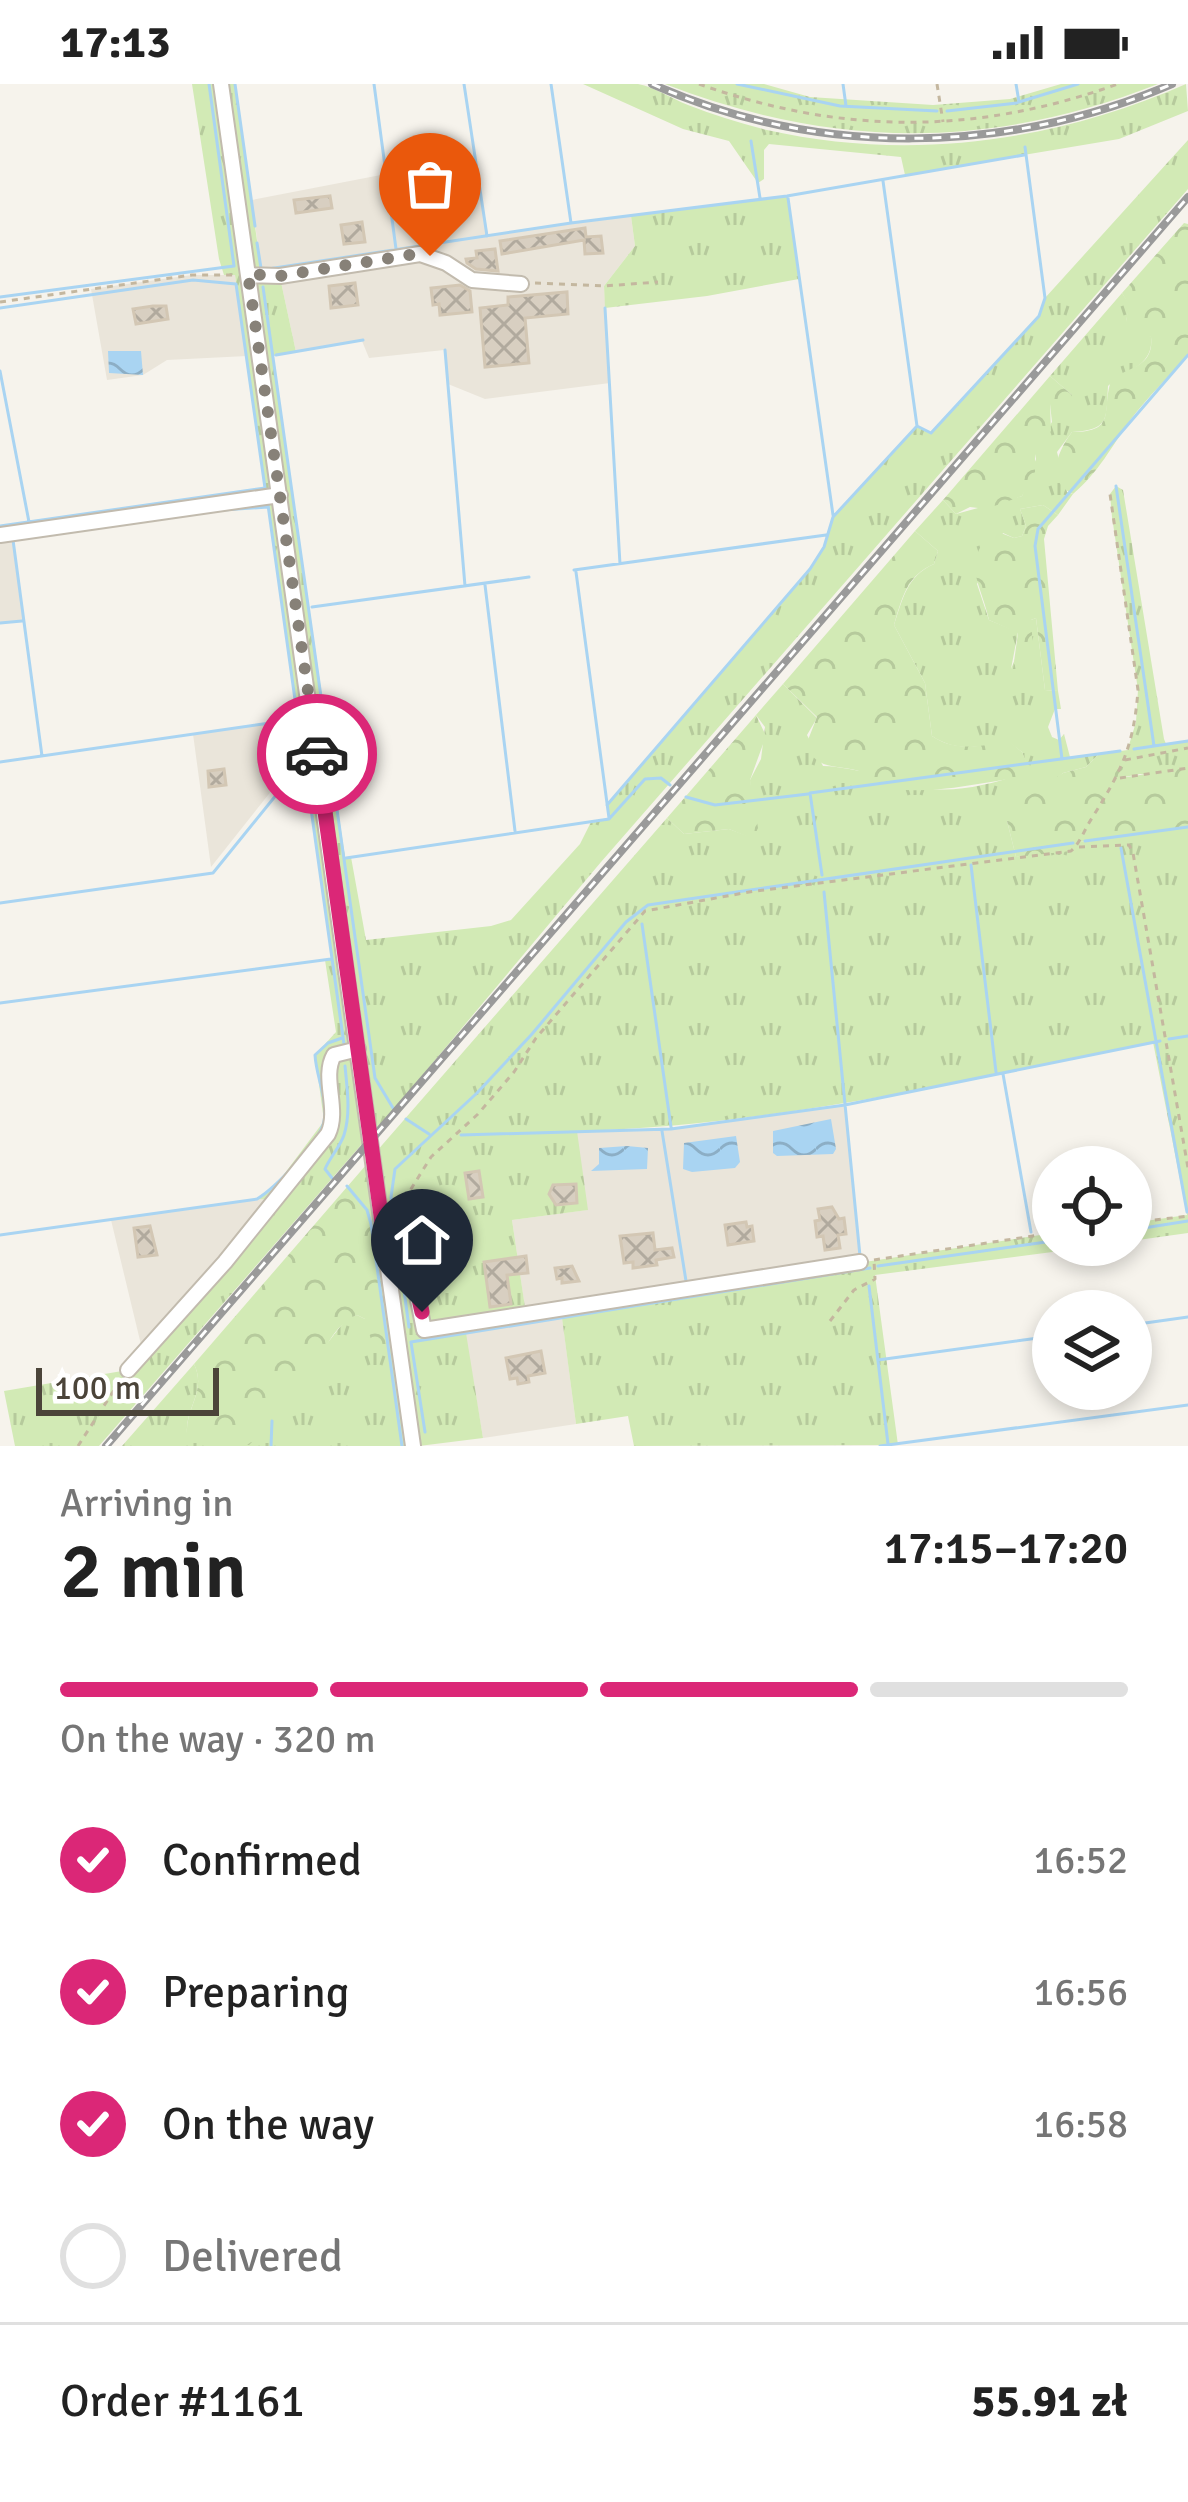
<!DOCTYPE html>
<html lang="en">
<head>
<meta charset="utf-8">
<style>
	:root { --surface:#fff; --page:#f2f2f2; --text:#222; --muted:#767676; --line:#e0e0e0; --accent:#db2777 }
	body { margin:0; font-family:Signika,sans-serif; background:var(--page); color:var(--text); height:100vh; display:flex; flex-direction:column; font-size:45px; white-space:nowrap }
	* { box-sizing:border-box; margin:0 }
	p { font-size:39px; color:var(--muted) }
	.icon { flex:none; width:66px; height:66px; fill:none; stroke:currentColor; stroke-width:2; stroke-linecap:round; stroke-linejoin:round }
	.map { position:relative; height:1362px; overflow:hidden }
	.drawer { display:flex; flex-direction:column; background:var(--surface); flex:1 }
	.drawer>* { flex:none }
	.tools { position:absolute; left:1032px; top:1062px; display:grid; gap:24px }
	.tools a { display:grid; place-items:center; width:120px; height:120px; border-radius:50%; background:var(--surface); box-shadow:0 6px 18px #0003; font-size:60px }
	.scale { position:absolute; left:36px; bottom:30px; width:183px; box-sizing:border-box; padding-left:12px; border:6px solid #4b4439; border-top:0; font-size:33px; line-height:42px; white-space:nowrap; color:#4b4439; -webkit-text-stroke:9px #fff; paint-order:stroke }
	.pin { position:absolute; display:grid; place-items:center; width:102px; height:102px; color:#fff; margin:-123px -51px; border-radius:50% 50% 50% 0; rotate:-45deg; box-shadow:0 0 12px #0007 }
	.pin .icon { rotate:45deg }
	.courier { position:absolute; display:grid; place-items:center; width:120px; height:120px; margin:-60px; border:9px solid #db2777; border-radius:50%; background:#fff; color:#222; box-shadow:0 3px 15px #0007 }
	.overview em { font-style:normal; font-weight:600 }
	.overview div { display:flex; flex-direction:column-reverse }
	.overview { display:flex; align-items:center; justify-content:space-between; height:204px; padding:0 60px }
	h1 { font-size:78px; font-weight:600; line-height:90px }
	.bar { display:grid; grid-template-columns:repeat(4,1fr); gap:18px 12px; align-content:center; height:144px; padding:0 60px }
	.bar i { height:15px; border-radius:9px; background:var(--line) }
	.bar .current { background:var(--accent) }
	.bar p { grid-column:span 4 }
	.line { display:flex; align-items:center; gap:30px; padding:0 60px; border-top:3px solid var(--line) }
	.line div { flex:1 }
	ol { padding:0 60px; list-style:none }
	li { display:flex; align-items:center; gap:36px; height:132px }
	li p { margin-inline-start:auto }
	li .icon { padding:12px; border-radius:50%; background:var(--accent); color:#fff; stroke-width:4 }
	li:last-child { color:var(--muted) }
	li i { width:66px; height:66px; border:6px solid var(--line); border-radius:50% }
	.status { display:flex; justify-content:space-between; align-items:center; height:84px; padding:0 60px; background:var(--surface); direction:ltr }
	.status svg { height:33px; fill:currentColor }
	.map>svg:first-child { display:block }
	.residential { fill:#eae5da }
	.grass { fill:url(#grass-tufts) }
	.forest { fill:url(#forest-crowns) }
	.water { fill:url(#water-waves) }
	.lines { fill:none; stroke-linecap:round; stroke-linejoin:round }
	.stream { stroke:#a9d4f2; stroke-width:3 }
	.building { fill:url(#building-cross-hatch); stroke:#d3c7b4; stroke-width:3 }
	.minor-casing { stroke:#c2bbae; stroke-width:18 }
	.path { stroke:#c4b79f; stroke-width:3; stroke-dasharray:6 6; stroke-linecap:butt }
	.minor { stroke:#fff; stroke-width:14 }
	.rail-casing { stroke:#9a9a9a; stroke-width:8 }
	.rail { stroke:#fff; stroke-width:3; stroke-dasharray:9; stroke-linecap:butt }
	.done { stroke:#878178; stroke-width:12; stroke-dasharray:0 21.6 }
	.route { stroke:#db2777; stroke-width:15 }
</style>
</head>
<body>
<div class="status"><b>17:13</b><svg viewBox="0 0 49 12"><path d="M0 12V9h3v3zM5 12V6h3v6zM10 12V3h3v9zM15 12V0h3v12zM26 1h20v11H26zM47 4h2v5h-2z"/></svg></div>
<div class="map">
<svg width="1188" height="1362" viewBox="0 0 1188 1362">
	<defs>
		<pattern id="grass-tufts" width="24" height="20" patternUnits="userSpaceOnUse" patternTransform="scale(3)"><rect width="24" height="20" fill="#d2eab5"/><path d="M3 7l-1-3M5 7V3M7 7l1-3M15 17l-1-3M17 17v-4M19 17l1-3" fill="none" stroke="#b6ca9c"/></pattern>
		<pattern id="forest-crowns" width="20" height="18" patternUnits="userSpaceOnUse" patternTransform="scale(3)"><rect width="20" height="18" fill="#d2eab5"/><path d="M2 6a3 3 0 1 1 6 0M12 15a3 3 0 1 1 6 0" fill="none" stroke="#b6ca9c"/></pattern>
		<pattern id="water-waves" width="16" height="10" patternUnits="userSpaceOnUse" patternTransform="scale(3)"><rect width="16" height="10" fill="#a9d4f2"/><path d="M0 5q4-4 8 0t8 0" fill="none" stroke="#8caec5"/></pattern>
		<pattern id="building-cross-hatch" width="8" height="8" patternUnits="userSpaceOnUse" patternTransform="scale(3)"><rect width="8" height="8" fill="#d8cfc1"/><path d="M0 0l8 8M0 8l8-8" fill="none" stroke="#b1aa9e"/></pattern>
	</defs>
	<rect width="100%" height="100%" fill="#f6f3ec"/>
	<path class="residential" d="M386,90L392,128L445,120L441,95L478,90L488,151L631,132L635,162L604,202L610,299L485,315L448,300L444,266L369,274L362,257L296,268L278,184L261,186L252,116Z
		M192,191H235L247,272L167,276L143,291L107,296L91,205Z
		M12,448L24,537L0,539V451Z
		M298,635L303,675L295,677L211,783L193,650Z
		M845,1021L860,1178L526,1231L512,1136L587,1126L576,1047L672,1045Z
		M257,1115L275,1116L143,1269L111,1136Z
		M562,1233L576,1340L483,1354L465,1249Z"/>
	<path class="grass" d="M192,0H215L362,1060L99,1362H15L4,1307L128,1286L273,1116L257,1115L273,1105L324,1037L315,971L336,948L325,876L332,874L235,191H224L219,175Z
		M228,0H235L261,185L278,184L296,268L273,272L327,647L348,642L363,647L366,655L361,665L333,692L345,773H351L366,856L491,842L511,836L580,760L591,738L609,735L607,721L810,485L824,463L833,433L917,342L931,349L1039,232L1045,214L1188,56V105L601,778L374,1049Z
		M583,0C600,0 621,0 638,0C655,3 672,15 688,21C714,31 740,39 767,46C908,78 1055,58 1186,0L1188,27L1119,55L905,91L901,73L769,60L764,66V95L758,99L729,57L683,45Z
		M665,0H764L810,13L933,21L1010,15L1061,0H1158C990,66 833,65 665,0Z
		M787,112L799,195L707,212L605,224L604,202L635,162L631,132Z
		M1122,209L1130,221L1126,237L1151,253C1154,282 1127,285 1108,302C1106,335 1110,346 1072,348L1057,368L1067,408L1073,410L1058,431L1043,421L1020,425L1026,442L1022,452L1014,454L1003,449L977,500L989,536L1018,548L1011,585L1031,536L1036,534L1045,606L1058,607L1061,625H1055L1048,643L1052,653L1059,656L1064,650L1070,673L1099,670L1086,683L1063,689L1007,737L1016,773L1080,758L1188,743V1149L1131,1157V1139L1187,1131L1153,958C962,997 772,1042 577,1047L588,1126L512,1136L526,1230L1053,1149V1161H1106L875,1191L898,1361L634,1362L628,1332L576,1340L562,1234L466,1249L483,1354L419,1362L376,1068L667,734L684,750L729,745L753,754L750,696L761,675L765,643L756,631L783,600L817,634L807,651L823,682C859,683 891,698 926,704C957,710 1001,698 1029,687L1022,668L1010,659C982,662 957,669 932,652L925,599L894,541C903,514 907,492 934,480L938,467L915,447L943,416L956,430L1022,412L1036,375L1034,365L1052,338L1050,320L1072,311L1050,292Z
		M1116,402L1123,406L1164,655L1166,660L1188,657V693L1140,690L1119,694L1136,638L1138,606L1112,433L1110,410Z
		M381,1210H385L407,1362H122L194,1280C207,1307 185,1324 187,1349L249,1360L347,1234L357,1231L365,1235Z"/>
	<path class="forest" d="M1184,139L1188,140V271C1169,292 1148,313 1131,335C1112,362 1099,388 1073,410C1045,397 1057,368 1072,348C1119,348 1100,325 1112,294C1132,283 1154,281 1151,253L1129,249L1126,237L1129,221L1122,209Z
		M1050,292L1072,311L1071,319L1063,324L1050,320L1051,347L1035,365V388L1022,412L986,425L970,423L956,430L943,416Z
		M1043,421L1058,431L1048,442L1044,455L1058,607L1045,606L1036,534L1031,536L1035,591L1012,592L1018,549L989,536C980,496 961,481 993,446L1014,454L1022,452L1026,442L1020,425Z
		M915,447L938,467L934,480C907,491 902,514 894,541L925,599L932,652C957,669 982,661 1010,658L1022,668L1030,687L1026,692C974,700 922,714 869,701L859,687C835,680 817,687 806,661L817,633L783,600Z
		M756,631L766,652L750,696L758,744L753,755L729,745L684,750L667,734Z
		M1128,666L1120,694L1180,685L1188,693V743L1080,758L1071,767L1016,773L1007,737L1011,724L1063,689L1086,683L1099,670Z
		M366,1081L385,1210L381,1211L389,1268L375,1269L365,1235L357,1231C337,1238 318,1270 318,1291L249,1361L187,1350C185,1324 207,1307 194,1280Z"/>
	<path class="water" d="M108,267H141L143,291L109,289Z
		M831,1035L836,1065L833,1070L777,1072L773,1069V1047Z
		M736,1052L740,1078L735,1084L692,1088L683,1085L684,1059Z
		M627,1062L648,1064L647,1085L591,1087L599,1080V1064Z"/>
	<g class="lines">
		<path class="stream" d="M235,0L255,142
			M374,0L396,165
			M464,0L487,152
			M551,0L571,139
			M737,0L840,22L937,27
			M843,0L846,22
			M1016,0L1019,18L1078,0
			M947,27L1017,19
			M751,57L760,114
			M883,97L917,342
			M788,114L833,431
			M257,159L261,184
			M268,185L571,139L787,112L1024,71
			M263,203L375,994L393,1024
			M0,213L234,182L209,0
			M0,224L193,196L236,200L265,404L0,442
			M605,224L620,480
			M445,266L465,502
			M276,271L363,256
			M0,287L29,438
			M1116,402L1154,662
			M268,421L302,666
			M222,426L268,423
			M13,456L42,672
			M574,486L826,451
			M576,488L609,734
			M485,501L515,747
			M312,523L529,493
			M0,539L22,537
			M1134,665L1188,657
			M1062,675L1035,462L1038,445L1188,271
			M0,678L298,635
			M686,713L715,721L808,710
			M607,721L810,485L824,463L833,433L917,342L931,349L1039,232L1045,214L1025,63
			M1085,757L1188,743
			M1121,764L1187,1128
			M346,774L609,735L645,695L661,694L670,701
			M971,781L996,988
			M822,791L810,709L1120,667
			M824,808L860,1172
			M0,819L213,789L298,684L305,682L344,960
			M642,840L671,1043
			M0,919L331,875
			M1169,955L1188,952
			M1003,990L1031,1148
			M406,1035L429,1050
			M662,1047L686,1197
			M461,1051L671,1045L845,1021L1160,957
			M332,1094L325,1085C330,1073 340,1063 344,1051C351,1029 347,1004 345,982
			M347,1102L367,1126L371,1140L402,1362
			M1131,1146L1188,1137
			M0,1151L257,1115C275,1104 320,1058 324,1037C328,1016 316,992 315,971L328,959L342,954
			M398,1167L391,1113L395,1085L477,1009L532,950L626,838L648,821L1073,759
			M400,1178L409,1243
			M878,1182L1053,1157
			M869,1202L888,1360
			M1131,1241L1188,1233
			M878,1276L1053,1252
			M425,1348L411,1258L870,1184
			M271,1362L272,1337
			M880,1362L1188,1321"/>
	</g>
	<path class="building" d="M330,112L332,124L296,129L294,116Z
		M362,138L365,158L344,160L341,141Z
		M585,144L586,153L601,152L603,169L585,170L584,156L502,170L500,157Z
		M495,165L498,187L476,185L467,179L466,175L477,174L476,167Z
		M355,199L358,221L331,224L329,202Z
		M460,201L470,207L472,228L440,231L439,220L433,221L431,204Z
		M567,208L568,230L525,234L529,279L485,283L480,224L508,221V213Z
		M153,222H166L168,235L136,240L133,225Z
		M224,685L226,701L209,703L208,687Z
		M479,1087L483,1113L469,1115L465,1089Z
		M576,1100L577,1119L556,1121L549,1110L553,1101Z
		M832,1123L839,1135L844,1134L846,1150L838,1151L840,1164L825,1166L823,1152L817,1153L815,1137L820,1136L818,1125Z
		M746,1138L747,1143L752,1142L754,1157L728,1161L725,1141Z
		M150,1142L157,1171L138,1173L134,1144Z
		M653,1149L655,1166L672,1164L674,1173L656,1176L657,1181L633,1184V1178L624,1179L620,1152Z
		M526,1172L528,1189L507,1191L511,1220L490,1223L484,1178Z
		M572,1182L579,1197L562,1199V1194L557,1195L555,1184Z
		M541,1267L545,1289L528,1292L529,1298L518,1300L517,1294L510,1295L506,1274Z"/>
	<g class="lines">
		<g class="minor-casing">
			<path id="minor" d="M221,0L413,1362
				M248,191L280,192L420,170L446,179L472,196L521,200
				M0,451L280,411
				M387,1175L408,1166L424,1246L860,1178
				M128,1286L225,1178L328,1050C340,1025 321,994 334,971L358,965"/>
		</g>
		<path class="path" d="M699,0C842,51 976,51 1118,0
			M937,0L943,38
			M535,199L604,202L658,198
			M0,218L192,191H236
			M1125,676L1188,664
			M1120,694L1188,684
			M1079,763L1129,761L1133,769L1188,1084
			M1131,1139L1188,1132
			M408,1152L406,1113L431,1073L478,1030L514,988L536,954L645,827L749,808L1071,767C1081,758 1084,746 1092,734C1121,688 1134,662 1138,606L1110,410
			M874,1176L1053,1149
			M830,1237L854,1206L875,1195L874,1177
			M78,1362L120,1297"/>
		<use href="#minor" class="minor"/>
		<g class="rail-casing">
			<path id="rail" d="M652,0C818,74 1006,71 1172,0
				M106,1362L1188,113"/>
		</g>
		<use href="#rail" class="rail"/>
	</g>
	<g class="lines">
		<path class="done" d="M317,670L248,190L280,192L409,171L430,172"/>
		<path class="route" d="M317,670L387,1175L403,1172L408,1166L422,1228"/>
	</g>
</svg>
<div class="tools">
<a><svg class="icon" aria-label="locate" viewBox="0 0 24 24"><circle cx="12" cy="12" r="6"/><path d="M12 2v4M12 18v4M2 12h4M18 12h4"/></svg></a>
<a><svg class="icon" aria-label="layers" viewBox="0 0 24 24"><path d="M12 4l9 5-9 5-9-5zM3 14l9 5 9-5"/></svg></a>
</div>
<div class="scale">100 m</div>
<div class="pin" style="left:430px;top:172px;background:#ea580c"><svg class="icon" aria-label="bag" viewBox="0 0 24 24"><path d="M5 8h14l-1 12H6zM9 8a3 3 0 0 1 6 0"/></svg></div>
<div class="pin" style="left:422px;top:1228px;background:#1f2937"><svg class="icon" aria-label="home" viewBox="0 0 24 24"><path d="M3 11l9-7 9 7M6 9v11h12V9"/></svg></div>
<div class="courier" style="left:317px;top:670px"><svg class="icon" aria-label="car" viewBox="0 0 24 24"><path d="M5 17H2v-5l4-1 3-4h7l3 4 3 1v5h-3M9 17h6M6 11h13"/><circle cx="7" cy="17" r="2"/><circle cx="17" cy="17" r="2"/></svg></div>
</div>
<section class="drawer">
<div class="overview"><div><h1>2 min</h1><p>Arriving in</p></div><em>17:15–17:20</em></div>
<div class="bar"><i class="current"></i><i class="current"></i><i class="current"></i><i></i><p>On the way · 320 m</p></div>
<ol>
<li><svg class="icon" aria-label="check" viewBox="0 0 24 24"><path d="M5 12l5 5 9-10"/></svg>Confirmed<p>16:52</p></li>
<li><svg class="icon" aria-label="check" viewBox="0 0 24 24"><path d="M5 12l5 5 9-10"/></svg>Preparing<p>16:56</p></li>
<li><svg class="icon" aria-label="check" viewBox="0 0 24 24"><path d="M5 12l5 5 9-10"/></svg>On the way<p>16:58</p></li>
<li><i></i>Delivered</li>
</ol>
<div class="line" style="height:156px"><div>Order #1161</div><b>55.91 zł</b></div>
</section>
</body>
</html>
